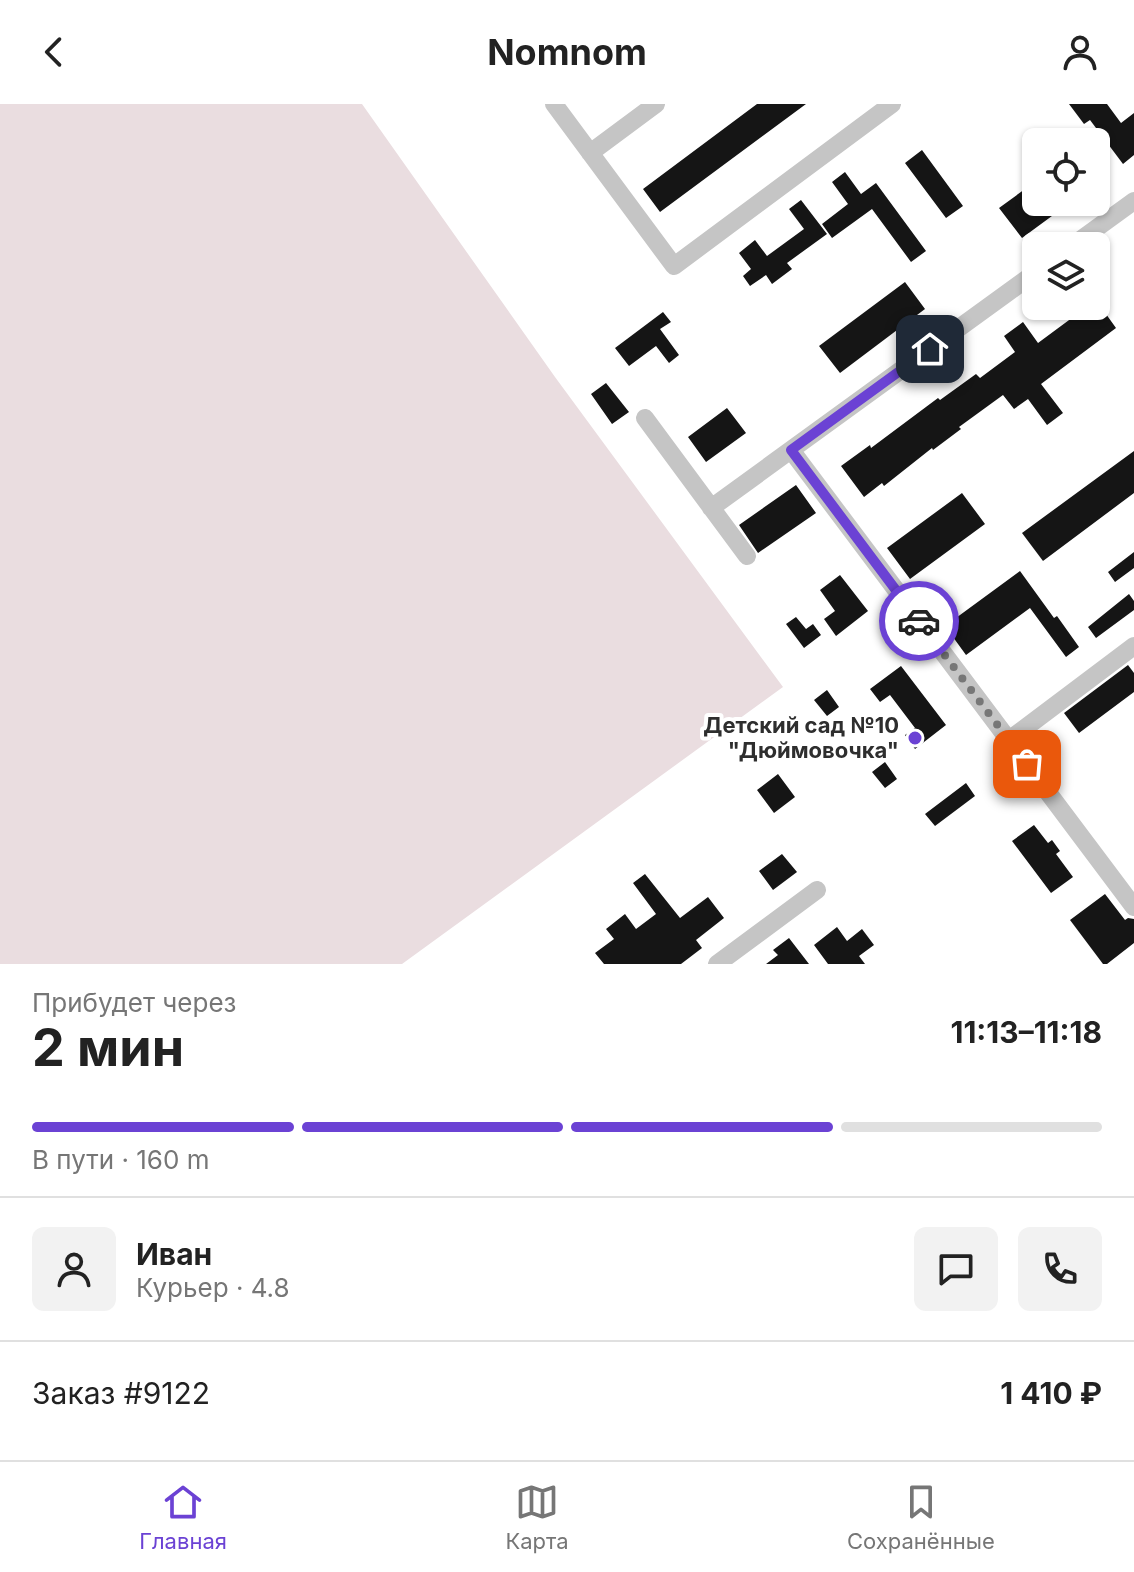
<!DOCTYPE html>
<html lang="ru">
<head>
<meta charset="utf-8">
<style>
	:root { --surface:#fff; --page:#f2f2f2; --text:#222; --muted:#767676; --line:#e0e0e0; --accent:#6b42d4 }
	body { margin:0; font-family:Inter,sans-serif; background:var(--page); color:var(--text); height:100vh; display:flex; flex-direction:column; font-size:30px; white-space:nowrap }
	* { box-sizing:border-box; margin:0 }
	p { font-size:26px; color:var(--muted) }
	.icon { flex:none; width:44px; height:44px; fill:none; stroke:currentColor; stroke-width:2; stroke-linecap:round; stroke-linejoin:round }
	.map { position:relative; height:860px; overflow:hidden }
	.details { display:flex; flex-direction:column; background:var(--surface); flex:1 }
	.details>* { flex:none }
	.fabs { position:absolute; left:1022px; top:24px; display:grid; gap:16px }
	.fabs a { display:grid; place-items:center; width:88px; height:88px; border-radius:12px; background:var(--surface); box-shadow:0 2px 6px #0004; font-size:40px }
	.pin { position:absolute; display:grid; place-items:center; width:68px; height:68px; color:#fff; margin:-34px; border-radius:16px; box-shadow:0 4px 12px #0006 }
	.courier { position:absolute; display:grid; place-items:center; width:80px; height:80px; margin:-40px; border:6px solid #6b42d4; border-radius:50%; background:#fff; color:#222; box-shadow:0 2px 10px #0007 }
	.summary em { font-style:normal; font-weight:700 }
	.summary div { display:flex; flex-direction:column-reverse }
	.summary { display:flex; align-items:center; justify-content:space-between; height:136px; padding:0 32px }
	h1 { font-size:52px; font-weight:700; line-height:60px }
	.bar { display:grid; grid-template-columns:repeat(4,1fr); gap:12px 8px; align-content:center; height:96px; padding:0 32px }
	.bar i { height:10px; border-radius:6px; background:var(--line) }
	.bar .on { background:var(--accent) }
	.bar p { grid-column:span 4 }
	.line { display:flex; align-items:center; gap:20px; padding:0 32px; border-top:2px solid var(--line) }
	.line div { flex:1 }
	.round { display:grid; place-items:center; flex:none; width:84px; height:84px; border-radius:12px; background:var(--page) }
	header { display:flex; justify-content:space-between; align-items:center; height:104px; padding:0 32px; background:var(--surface); font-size:36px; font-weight:700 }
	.dock { display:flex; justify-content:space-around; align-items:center; height:112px; border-top:2px solid var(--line); background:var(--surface); font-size:22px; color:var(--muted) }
	.dock a { display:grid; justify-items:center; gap:4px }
	.dock .on { color:var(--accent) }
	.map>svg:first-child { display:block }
	.green { fill:#eadde0 }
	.building { fill:#151515 }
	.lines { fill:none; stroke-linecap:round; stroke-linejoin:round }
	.minor { stroke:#c5c5c5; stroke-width:18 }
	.done { stroke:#777; stroke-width:8; stroke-dasharray:0 14.4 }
	.route { stroke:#6b42d4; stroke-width:10 }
	.poi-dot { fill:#6b42d4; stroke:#fff; stroke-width:3 }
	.labels { text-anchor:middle; stroke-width:8; stroke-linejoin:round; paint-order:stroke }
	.poi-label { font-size:22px; font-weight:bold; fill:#2e2e2e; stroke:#fff; text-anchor:end }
</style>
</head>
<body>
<header><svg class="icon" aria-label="back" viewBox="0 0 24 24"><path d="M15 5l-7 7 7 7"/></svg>Nomnom<svg class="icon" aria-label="person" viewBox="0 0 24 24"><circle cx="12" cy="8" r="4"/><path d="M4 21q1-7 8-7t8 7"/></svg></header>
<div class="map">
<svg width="1134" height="860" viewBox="0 0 1134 860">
	<rect width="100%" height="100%" fill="#fff"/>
	<path class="green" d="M0,0H362L555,273L783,583L402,860H0Z"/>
	<path class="building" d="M757,0H806L660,108L643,85Z
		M1069,0H1107L1121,19L1134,9V51L1123,60L1090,16L1084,20Z
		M922,46L963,102L946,114L905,59Z
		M845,68L861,90L876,79L926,147L911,158L872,105L832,134L822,120L848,100L832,78Z
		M1036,77V98H1071L1022,134L999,104Z
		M801,96L827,130L787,159L792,165L772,180L766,171L750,182L743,172L751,165L739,149L755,136L767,152L804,125L789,105Z
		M905,178L925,205L840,269L819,242Z
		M1096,196L1116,224L1041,280L1063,309L1047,321L1028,295L1014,305L1003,291L959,323L961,325L933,346L932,344L884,382L882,379L864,393L841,362L870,341L871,344L938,294L940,296L976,270L980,274L1015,248L1004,232L1023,218L1038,239L1088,202H1096Z
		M663,208L671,218L660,225L679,251L669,259L656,242L629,262L615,244Z
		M606,279L629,308L612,320L591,290Z
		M727,304L746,329L706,358L688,333Z
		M1134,347V389L1043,457L1022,429Z
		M796,381L816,409L758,449L739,421Z
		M962,389L985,420L910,475L887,444Z
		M1134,448V464L1115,478L1108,468Z
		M1020,467L1054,514L1057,512L1079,543L1066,553L1030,504L966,551L945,522Z
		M840,471L868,507L836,532L824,515L835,507L820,486Z
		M1129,490L1134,497V506L1096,534L1088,523Z
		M796,513L806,525L813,520L821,531L804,544L786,520Z
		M1128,561L1134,569V588L1079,629L1064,609Z
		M901,562L946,621L915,645L905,631L915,624L890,591L880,598L870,585Z
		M827,586L839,603L827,612L814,596Z
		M885,658L897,675L885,684L872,668Z
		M778,670L795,693L774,709L757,686Z
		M966,679L975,692L935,722L925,710Z
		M1034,721L1048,739L1052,736L1060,747L1056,750L1073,773L1051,789L1012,737Z
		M782,750L797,768L773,786L759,767Z
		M645,770L680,814L708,793L724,814L696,836L702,844L681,860H604L595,849L614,835L606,825L625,810L636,825L656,810L633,779Z
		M1105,790L1125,816L1128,814L1134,815V839L1107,860H1103L1070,816Z
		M837,823L847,837L862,825L874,841L859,852L865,860H828L814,841Z
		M789,834L809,860H766L778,851L773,846Z"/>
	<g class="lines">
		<path class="minor" d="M554,0L674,162L892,0
			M590,49L656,0
			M1072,142L1134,97
			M645,314L747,452
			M791,346L1134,803
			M711,404L1036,168
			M1009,636L1134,542
			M717,860L817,786"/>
	</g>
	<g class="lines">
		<path class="done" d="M919,517L1027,660"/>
		<path class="route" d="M919,517L791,346L930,245"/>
	</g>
	<circle class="poi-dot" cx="915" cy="634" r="8"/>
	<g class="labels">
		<g class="poi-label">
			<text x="899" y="629">Детский сад №10<tspan x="899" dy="25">"Дюймовочка"</tspan></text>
		</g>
	</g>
</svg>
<div class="fabs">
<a><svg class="icon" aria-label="locate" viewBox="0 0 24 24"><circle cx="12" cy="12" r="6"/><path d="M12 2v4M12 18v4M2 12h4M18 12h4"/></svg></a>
<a><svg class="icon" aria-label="layers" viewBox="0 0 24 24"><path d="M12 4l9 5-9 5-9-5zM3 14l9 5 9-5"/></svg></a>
</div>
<div class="pin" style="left:1027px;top:660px;background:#ea580c"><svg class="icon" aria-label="bag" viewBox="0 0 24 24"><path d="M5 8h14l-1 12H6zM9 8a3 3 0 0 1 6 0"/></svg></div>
<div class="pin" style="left:930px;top:245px;background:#1f2937"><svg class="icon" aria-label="home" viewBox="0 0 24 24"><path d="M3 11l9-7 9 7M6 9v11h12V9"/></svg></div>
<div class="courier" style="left:919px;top:517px"><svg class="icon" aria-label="car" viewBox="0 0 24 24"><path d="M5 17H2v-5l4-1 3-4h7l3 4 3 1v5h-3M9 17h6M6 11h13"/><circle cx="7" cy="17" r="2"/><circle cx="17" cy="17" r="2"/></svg></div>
</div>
<section class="details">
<div class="summary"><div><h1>2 мин</h1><p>Прибудет через</p></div><em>11:13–11:18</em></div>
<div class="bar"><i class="on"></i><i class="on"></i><i class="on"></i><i></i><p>В пути · 160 m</p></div>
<div class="line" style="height:144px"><a class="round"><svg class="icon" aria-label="person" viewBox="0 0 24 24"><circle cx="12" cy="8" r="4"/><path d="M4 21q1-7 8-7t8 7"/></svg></a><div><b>Иван</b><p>Курьер · 4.8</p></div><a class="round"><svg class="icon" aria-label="chat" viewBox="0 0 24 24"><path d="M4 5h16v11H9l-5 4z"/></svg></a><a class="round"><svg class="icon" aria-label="phone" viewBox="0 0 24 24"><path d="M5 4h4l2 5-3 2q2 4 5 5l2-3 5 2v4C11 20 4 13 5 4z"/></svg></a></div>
<div class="line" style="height:104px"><div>Заказ #9122</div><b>1 410 ₽</b></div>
</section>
<nav class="dock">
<a class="on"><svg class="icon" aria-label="home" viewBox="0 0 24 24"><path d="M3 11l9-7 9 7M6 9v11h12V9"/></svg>Главная</a>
<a><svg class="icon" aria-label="map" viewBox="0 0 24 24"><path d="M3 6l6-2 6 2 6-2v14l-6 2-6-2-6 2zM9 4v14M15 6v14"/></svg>Карта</a>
<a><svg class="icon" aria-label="saved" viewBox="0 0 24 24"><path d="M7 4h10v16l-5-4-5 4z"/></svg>Сохранённые</a>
</nav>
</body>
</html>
